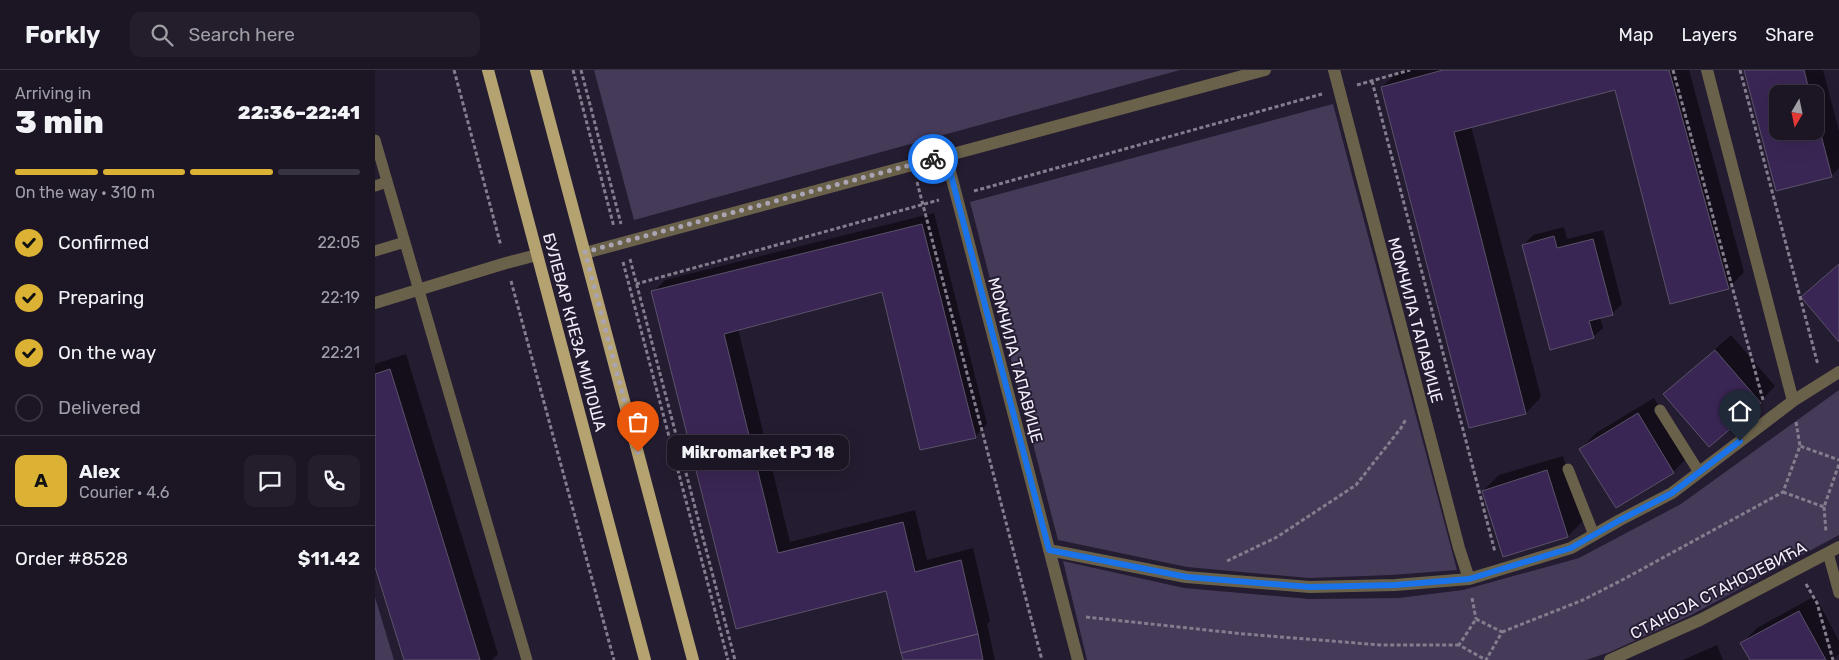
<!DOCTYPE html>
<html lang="en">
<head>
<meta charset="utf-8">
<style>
	:root { --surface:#1b1524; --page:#241e2c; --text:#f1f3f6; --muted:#a09fa6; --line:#393441; --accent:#dbb233 }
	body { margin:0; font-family:Rubik,sans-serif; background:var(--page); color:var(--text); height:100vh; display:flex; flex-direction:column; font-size:19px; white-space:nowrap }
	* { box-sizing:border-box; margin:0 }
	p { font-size:16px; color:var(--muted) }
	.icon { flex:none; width:28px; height:28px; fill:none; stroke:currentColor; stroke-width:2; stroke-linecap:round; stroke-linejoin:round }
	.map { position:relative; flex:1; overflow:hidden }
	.drawer { display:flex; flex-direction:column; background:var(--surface); width:375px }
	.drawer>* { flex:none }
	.needle { width:32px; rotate:189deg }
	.controls { position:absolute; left:1394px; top:15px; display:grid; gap:10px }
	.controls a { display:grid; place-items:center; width:55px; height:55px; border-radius:10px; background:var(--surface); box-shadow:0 5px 20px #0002,0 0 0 1px var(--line); font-size:25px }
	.pin { position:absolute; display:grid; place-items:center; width:42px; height:42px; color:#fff; margin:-51px -21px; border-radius:50% 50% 50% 0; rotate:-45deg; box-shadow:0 0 5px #0007 }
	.pin .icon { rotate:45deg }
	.courier { position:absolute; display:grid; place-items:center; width:50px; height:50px; margin:-25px; border:4px solid #1a73e8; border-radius:50%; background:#fff; color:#222; box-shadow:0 1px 6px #0007 }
	.bubble { position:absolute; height:35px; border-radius:10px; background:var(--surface); box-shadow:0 5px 20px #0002,0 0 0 1px var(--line); font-size:16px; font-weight:800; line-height:35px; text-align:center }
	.summary em { font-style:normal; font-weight:800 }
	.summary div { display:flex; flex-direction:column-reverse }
	.summary { display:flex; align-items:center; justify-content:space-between; height:85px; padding:0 15px }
	h1 { font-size:32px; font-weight:800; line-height:38px }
	.bar { display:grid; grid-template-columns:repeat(4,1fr); gap:8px 5px; align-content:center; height:60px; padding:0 15px }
	.bar i { height:6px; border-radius:4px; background:var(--line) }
	.bar .current { background:var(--accent) }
	.bar p { grid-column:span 4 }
	.line { display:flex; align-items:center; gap:12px; padding:0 15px; border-top:1px solid var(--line) }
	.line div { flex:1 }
	.round { display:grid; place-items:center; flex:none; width:52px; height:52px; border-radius:10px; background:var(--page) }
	ol { padding:0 15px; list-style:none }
	li { display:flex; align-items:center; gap:15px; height:55px }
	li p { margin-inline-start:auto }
	li .icon { padding:5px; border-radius:50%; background:var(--accent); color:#111; stroke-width:4 }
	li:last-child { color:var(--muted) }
	li i { width:28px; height:28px; border:2px solid var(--line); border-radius:50% }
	header { display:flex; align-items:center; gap:30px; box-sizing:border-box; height:70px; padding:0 25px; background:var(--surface); border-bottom:1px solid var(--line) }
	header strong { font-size:24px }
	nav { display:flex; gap:28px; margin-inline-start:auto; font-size:18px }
	.search { width:350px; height:45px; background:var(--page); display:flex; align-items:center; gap:12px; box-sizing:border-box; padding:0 18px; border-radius:10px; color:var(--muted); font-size:19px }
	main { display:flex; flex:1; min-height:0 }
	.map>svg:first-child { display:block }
	.green { fill:#463a59 }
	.shadow { fill:#0007; fill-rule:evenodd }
	.building { fill:#3a2654; stroke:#5b536a }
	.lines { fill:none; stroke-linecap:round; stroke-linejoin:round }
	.path { stroke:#847d8e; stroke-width:3; stroke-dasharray:4 2.5; stroke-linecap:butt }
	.service { stroke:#6a614a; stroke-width:11 }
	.minor { stroke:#6a614a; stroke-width:12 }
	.primary { stroke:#b4a270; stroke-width:12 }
	.done { stroke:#aba4b5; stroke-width:5; stroke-dasharray:0 9 }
	.route { stroke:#1a73e8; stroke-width:6 }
	.labels { text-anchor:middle; stroke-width:4; stroke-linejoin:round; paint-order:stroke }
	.street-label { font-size:16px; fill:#f3eefc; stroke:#241c30 }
</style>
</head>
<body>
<header>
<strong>Forkly</strong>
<div class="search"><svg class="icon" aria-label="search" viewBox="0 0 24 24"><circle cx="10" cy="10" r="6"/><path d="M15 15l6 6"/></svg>Search here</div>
<nav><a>Map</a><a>Layers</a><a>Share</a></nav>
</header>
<main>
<section class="drawer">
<div class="summary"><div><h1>3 min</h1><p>Arriving in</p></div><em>22:36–22:41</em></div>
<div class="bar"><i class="current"></i><i class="current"></i><i class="current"></i><i></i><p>On the way · 310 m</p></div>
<ol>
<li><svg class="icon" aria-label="check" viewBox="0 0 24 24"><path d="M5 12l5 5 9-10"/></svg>Confirmed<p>22:05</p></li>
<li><svg class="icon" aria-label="check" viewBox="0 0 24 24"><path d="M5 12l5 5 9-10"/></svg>Preparing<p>22:19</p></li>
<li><svg class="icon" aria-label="check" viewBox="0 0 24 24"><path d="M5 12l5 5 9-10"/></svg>On the way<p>22:21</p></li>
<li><i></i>Delivered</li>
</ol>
<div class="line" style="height:90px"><b class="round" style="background:var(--accent);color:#111">A</b><div><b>Alex</b><p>Courier · 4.6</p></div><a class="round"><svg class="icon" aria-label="chat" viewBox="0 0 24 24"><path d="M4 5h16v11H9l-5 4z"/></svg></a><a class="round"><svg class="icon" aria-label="phone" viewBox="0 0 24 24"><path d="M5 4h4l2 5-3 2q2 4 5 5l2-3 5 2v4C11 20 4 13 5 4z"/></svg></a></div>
<div class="line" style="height:65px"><div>Order #8528</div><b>$11.42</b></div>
</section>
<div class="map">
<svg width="1464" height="590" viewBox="0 0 1464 590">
	<rect width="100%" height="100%" fill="#241c30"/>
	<path class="green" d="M219,0H805L259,150Z
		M958,34L1082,500L1016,505L934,508L812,497L683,470L595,132Z
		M1464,320V465L1316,545L1235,582L1211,590H712L688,491L809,518L935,529L1024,528L1088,520L1204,488L1306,434Z
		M0,527L19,590H0Z"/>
	<path class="shadow" d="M1029,0H1314L1369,202L1354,218L1241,19L1096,56L1166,327L1151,343L1007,17L1023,2Z
		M1370,0H1448L1464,61V98L1456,106L1402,120ZM1402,24H1440V61H1402Z
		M559,143L612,354L600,367L508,220L363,259L415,472L540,440L552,490L598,478L615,551L612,554L620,590H529L512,519L362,557L278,222L290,210Z
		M1189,157L1192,169L1228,160L1247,234L1237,244L1225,247L1228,258L1218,267L1149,175L1158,165Z
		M1464,194V270L1427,227Z
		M1356,265L1400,316L1385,332L1290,324Z
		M31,284L123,584L117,590H30L0,493V294Z
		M1279,328L1314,386L1298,402L1241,437L1206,379L1221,363Z
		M1188,386L1208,451L1193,466L1108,421L1124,405Z
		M1440,526L1464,571V584L1458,590H1376L1367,573L1382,558Z
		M1342,575L1348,590H1308Z"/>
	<path class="building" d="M1068,0H1294L1354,219L1295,234L1240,20L1079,62L1151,344L1094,358L1006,17Z
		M1369,0H1429L1435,24H1402V61H1440V42L1457,107L1401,121Z
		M547,154L601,368L545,380L507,222L349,264L403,483L528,452L540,502L586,490L603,564L526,583L511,521L361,559L276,221Z
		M1179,166L1182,178L1218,169L1238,245L1214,251L1219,268L1175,280L1147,175Z
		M1464,194V272L1426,227Z
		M1340,280L1386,333L1334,377L1288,324Z
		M15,299L105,590H29L0,497V304Z
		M1263,343L1299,403L1241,438L1204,379Z
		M1172,400L1193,467L1128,487L1107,421Z
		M1424,541L1451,590H1375L1365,573Z
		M603,564L608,590H528L526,583Z"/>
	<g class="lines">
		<path class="path" d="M79,0L126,176
			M198,0L239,157
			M206,0L246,154
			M1298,0L1388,330
			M1365,0L1443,295
			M997,11L1120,482
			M982,15L1035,0
			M542,112L667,590
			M599,121L947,24
			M255,189L360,590
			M248,192L353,590
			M136,211L239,590
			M261,214L564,130
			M1421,352L1425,376
			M1408,422L1449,437L1464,394
			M1449,437L1451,462
			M852,491L902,467L981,415L1026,358L1031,349
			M1431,514L1442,533L1458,590
			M1097,528L1101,549
			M711,547L869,564L1006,575H1084
			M1101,549L1127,562L1111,590L1084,575Z
			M1127,562L1208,530L1249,509L1408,422L1425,376L1464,390"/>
		<path class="service" d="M0,70L152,590
			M0,116L12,112
			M0,181L30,172
			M1285,340L1324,402
			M1193,399L1219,465
			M1453,483L1464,523"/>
		<path class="minor" d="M959,0L1084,478L1094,509
			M1332,0L1418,331
			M571,86L703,590
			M210,183L890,0
			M0,233L131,193L162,185
			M674,480L811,507L935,517L1020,515L1094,509L1196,478L1245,450L1297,423L1418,331L1464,302
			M1235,590L1325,550L1464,477"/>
		<path class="primary" d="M113,0L270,590
			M161,0L318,590"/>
	</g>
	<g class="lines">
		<path class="done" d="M263,382L210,182L558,89"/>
		<path class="route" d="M558,89L571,86L674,480L812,507L935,517L1020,515L1094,509L1196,478L1245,450L1297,423L1365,371"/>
	</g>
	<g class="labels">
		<g class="street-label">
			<text transform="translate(1041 250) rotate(75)" y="6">МОМЧИЛА ТАПАВИЦЕ</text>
			<text transform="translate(200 262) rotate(75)" y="6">БУЛЕВАР КНЕЗА МИЛОША</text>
			<text transform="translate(641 290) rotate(75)" y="6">МОМЧИЛА ТАПАВИЦЕ</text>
			<text transform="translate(1343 520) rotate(-27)" y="6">СТАНОЈА СТАНОЈЕВИЋА</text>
		</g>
	</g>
</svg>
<div class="controls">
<a><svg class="needle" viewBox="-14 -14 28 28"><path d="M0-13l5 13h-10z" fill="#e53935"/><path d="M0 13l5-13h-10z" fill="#a09fa6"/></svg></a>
</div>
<div class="pin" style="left:263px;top:382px;background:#ea580c"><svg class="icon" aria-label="bag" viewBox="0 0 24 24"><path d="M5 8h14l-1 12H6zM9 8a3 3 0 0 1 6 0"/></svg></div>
<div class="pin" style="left:1365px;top:371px;background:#1f2937"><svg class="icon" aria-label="home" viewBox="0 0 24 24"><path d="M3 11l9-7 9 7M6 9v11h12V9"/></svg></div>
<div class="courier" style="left:558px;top:89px"><svg class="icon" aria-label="bike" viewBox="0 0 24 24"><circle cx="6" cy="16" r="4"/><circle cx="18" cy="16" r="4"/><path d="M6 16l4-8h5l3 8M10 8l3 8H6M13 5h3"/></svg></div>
<div class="bubble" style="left:292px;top:365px;width:182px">Mikromarket PJ 18</div>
</div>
</main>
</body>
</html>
